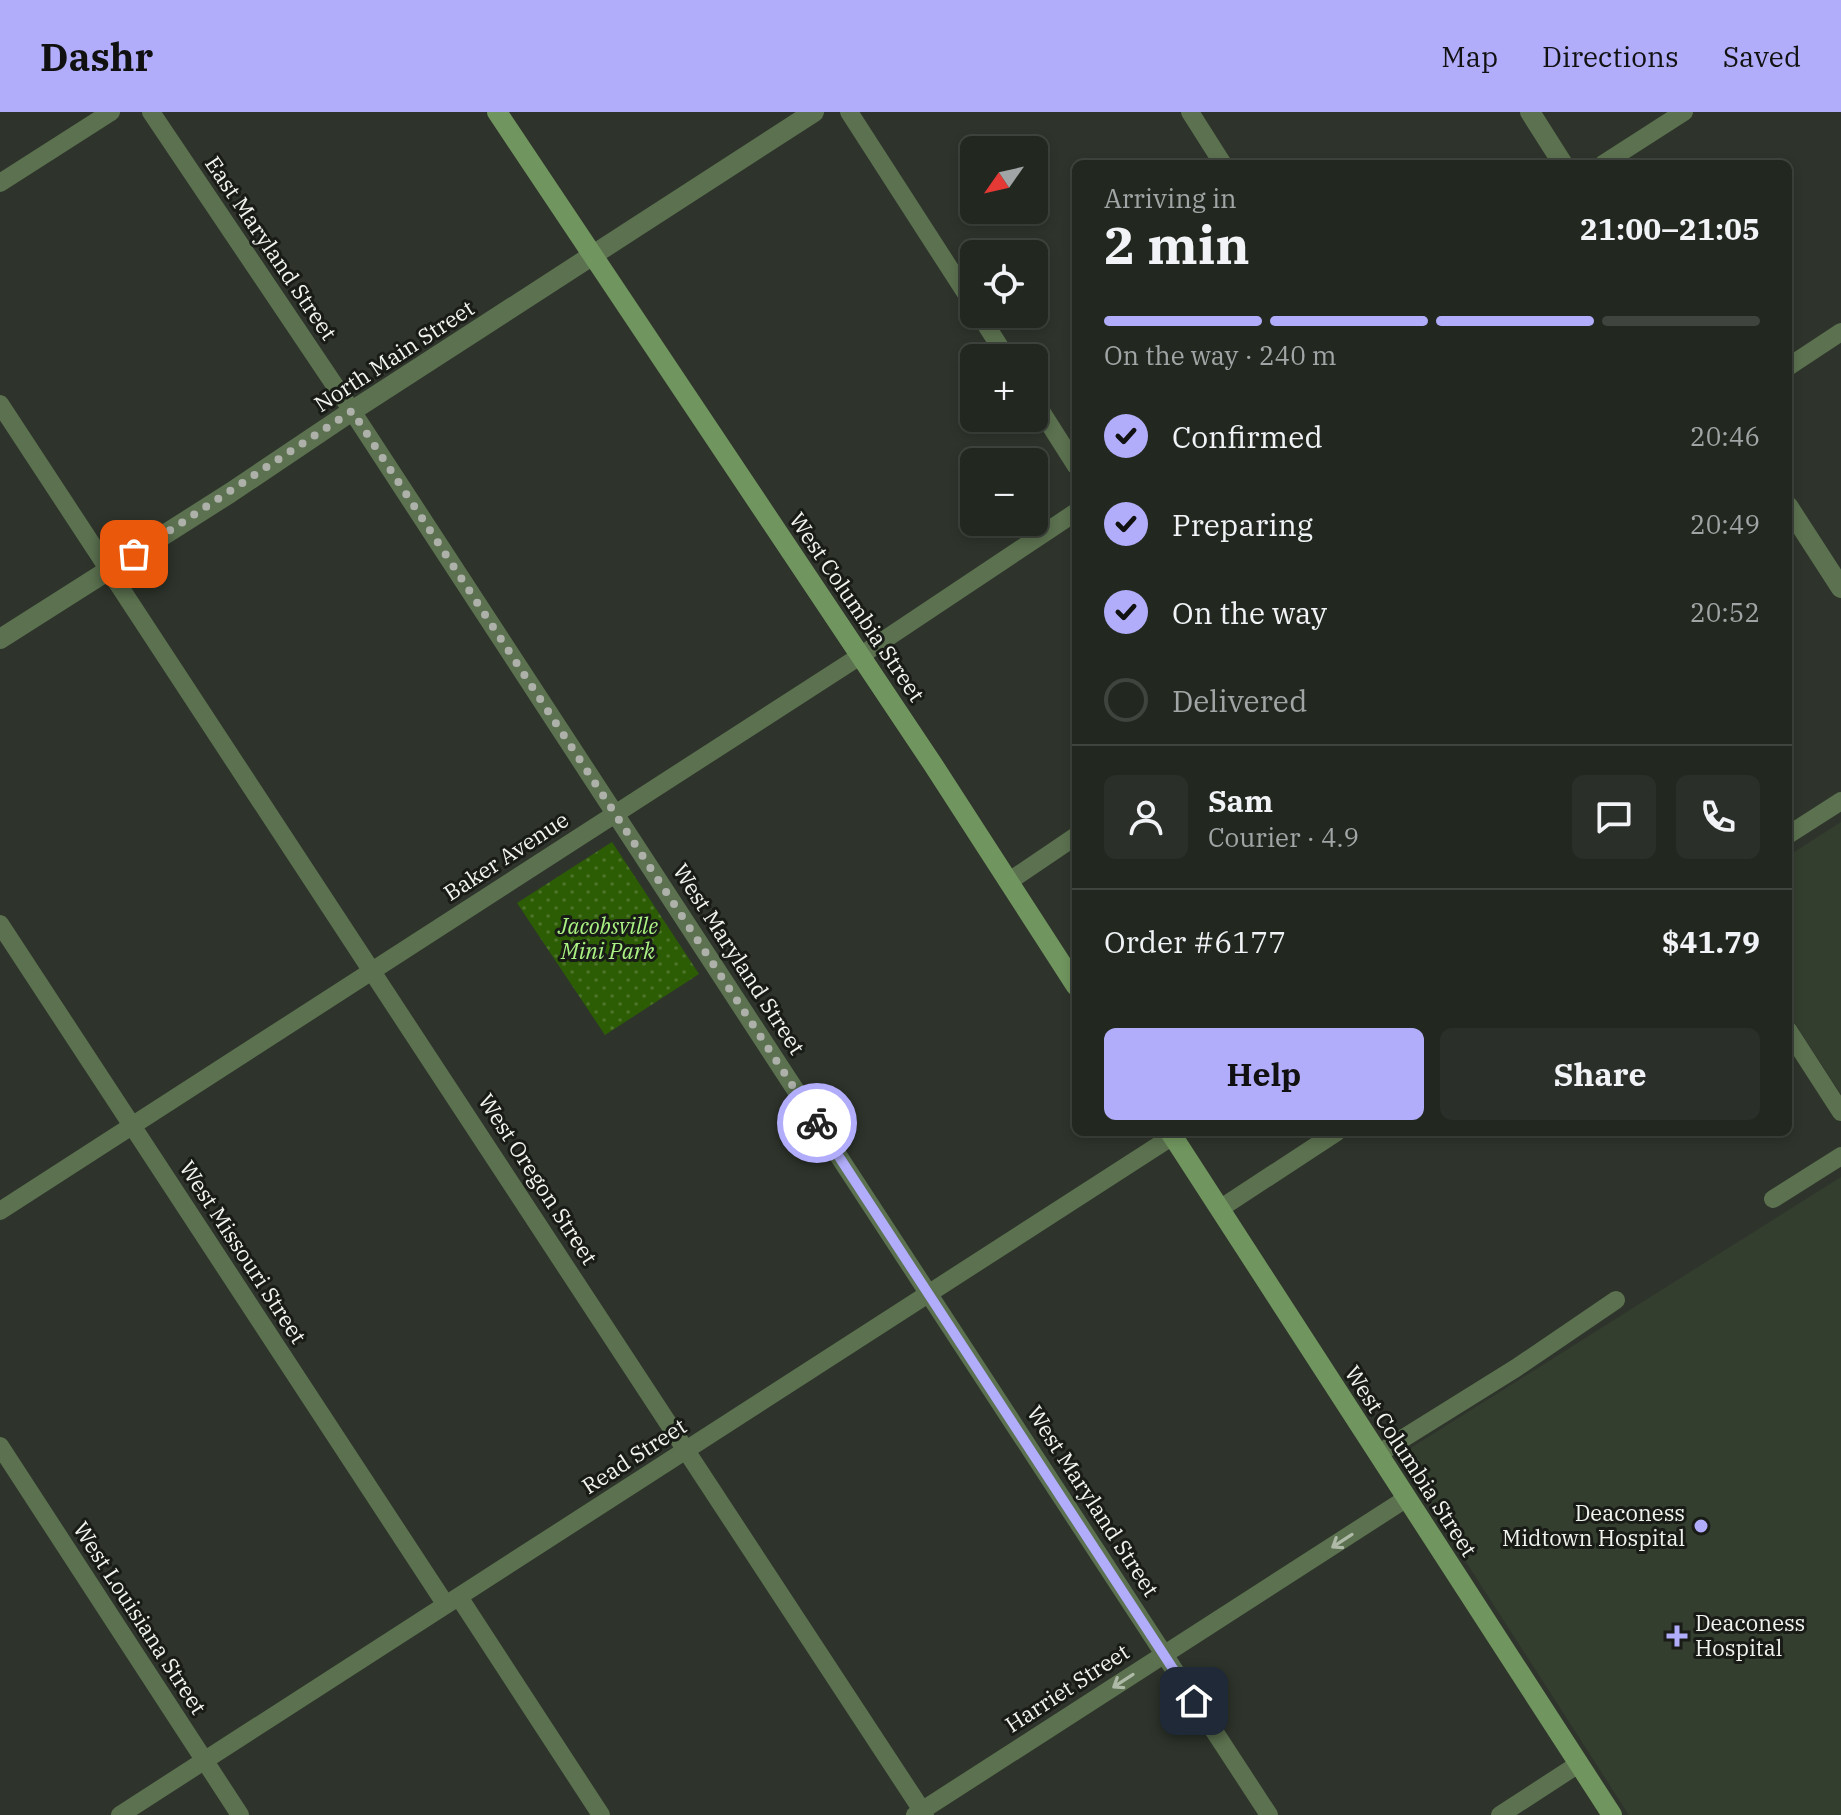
<!DOCTYPE html>
<html lang="en">
<head>
<meta charset="utf-8">
<style>
	:root { --surface:#222720; --page:#2a2f29; --text:#f1f3f6; --muted:#a2a5a5; --line:#3f443e; --accent:#b1adfa }
	body { margin:0; font-family:"IBM Plex Serif",serif; background:var(--page); color:var(--text); height:100vh; display:flex; flex-direction:column; font-size:30px; white-space:nowrap }
	* { box-sizing:border-box; margin:0 }
	p { font-size:26px; color:var(--muted) }
	.icon { flex:none; width:44px; height:44px; fill:none; stroke:currentColor; stroke-width:2; stroke-linecap:round; stroke-linejoin:round }
	.map { position:relative; flex:1; overflow:hidden }
	.panel { position:absolute; left:1072px; top:48px; width:720px; height:976px; display:flex; flex-direction:column; background:var(--surface); border-radius:12px; box-shadow:0 4px 12px #0003,0 0 0 2px var(--line) }
	.panel>* { flex:none }
	.needle { width:52px; rotate:236deg }
	.buttons { position:absolute; left:960px; top:24px; display:grid; gap:16px }
	.buttons a { display:grid; place-items:center; width:88px; height:88px; border-radius:12px; background:var(--surface); box-shadow:0 4px 12px #0003,0 0 0 2px var(--line); font-size:40px }
	.pin { position:absolute; display:grid; place-items:center; width:68px; height:68px; color:#fff; margin:-34px; border-radius:16px; box-shadow:0 4px 12px #0006 }
	.courier { position:absolute; display:grid; place-items:center; width:80px; height:80px; margin:-40px; border:6px solid #b1adfa; border-radius:50%; background:#fff; color:#222; box-shadow:0 2px 10px #0007 }
	.headline em { font-style:normal; font-weight:700 }
	.headline div { display:flex; flex-direction:column-reverse }
	.headline { display:flex; align-items:center; justify-content:space-between; height:136px; padding:0 32px }
	h1 { font-size:52px; font-weight:700; line-height:60px }
	.bar { display:grid; grid-template-columns:repeat(4,1fr); gap:12px 8px; align-content:center; height:96px; padding:0 32px }
	.bar i { height:10px; border-radius:6px; background:var(--line) }
	.bar .active { background:var(--accent) }
	.bar p { grid-column:span 4 }
	.line { display:flex; align-items:center; gap:20px; padding:0 32px; border-top:2px solid var(--line) }
	.line div { flex:1 }
	.round { display:grid; place-items:center; flex:none; width:84px; height:84px; border-radius:12px; background:var(--page) }
	ol { padding:0 32px; list-style:none }
	li { display:flex; align-items:center; gap:24px; height:88px }
	li p { margin-inline-start:auto }
	li .icon { padding:8px; border-radius:50%; background:var(--accent); color:#111; stroke-width:4 }
	li:last-child { color:var(--muted) }
	li i { width:44px; height:44px; border:4px solid var(--line); border-radius:50% }
	.cta { display:flex; gap:16px; margin-top:auto; padding:16px 32px }
	.cta a { flex:1; height:92px; border-radius:12px; background:var(--accent); color:#111; font-size:32px; font-weight:700; line-height:92px; text-align:center }
	.cta a+a { background:var(--page); color:var(--text) }
	header { display:flex; align-items:center; gap:48px; box-sizing:border-box; height:112px; padding:0 40px; background:var(--accent); color:#111 }
	header strong { font-size:38px }
	nav { display:flex; gap:44px; margin-inline-start:auto; font-size:28px }
	.map>svg:first-child { display:block }
	.built { fill:#343e2f }
	.park { fill:url(#park-dots) }
	.lines { fill:none; stroke-linecap:round; stroke-linejoin:round }
	.minor { stroke:#5b714f; stroke-width:18 }
	.tertiary { stroke:#5b714f; stroke-width:20 }
	.secondary { stroke:#70955e; stroke-width:20 }
	.oneway { stroke:#aebaa7 }
	.done { stroke:#adb1aa; stroke-width:8; stroke-dasharray:0 14.4 }
	.route { stroke:#b1adfa; stroke-width:10 }
	.poi-dot { fill:#b1adfa; stroke:#181b16; stroke-width:3 }
	.labels { text-anchor:middle; stroke-width:6; stroke-linejoin:round; paint-order:stroke }
	.street-label { font-size:22px; fill:#f1f5ef; stroke:#181b16 }
	.park-label { font-size:22px; font-style:italic; fill:#aaf283; stroke:#181b16 }
	.poi-label { font-size:22px; fill:#f1f5ef; stroke:#181b16; text-anchor:end }
</style>
</head>
<body>
<header>
<strong>Dashr</strong>
<nav><a>Map</a><a>Directions</a><a>Saved</a></nav>
</header>
<div class="map">
<svg width="1841" height="1703" viewBox="0 0 1841 1703">
	<defs>
		<pattern id="park-dots" width="8" height="8" patternUnits="userSpaceOnUse" patternTransform="scale(2)"><rect width="8" height="8" fill="#2c5c04"/><path d="M2 2h.1M6 6h.1" fill="none" stroke="#4b7429" stroke-width="1.8" stroke-linecap="round"/></pattern>
	</defs>
	<rect width="100%" height="100%" fill="#2e342b"/>
	<path class="built" d="M1841,710V982L1788,901V744Z
		M1841,1065V1703H1629L1398,1344Z"/>
	<path class="park" d="M612,730L699,862L605,923L517,791Z"/>
	<g class="lines">
		<path class="minor" d="M151,0L352,299L1269,1703
			M849,0L974,194
			M1190,0L1223,52
			M1603,52L1684,0
			M0,71L111,0
			M979,202L1007,246
			M1788,255L1841,220
			M1034,288L1076,354
			M0,292L925,1703
			M1788,723L1841,689
			M1008,770L1076,724
			M0,812L446,1493
			M1788,918L1841,1000
			M1773,1087L1841,1044
			M1221,1096L1337,1020
			M0,1099L860,544L1076,400
			M0,1334L240,1703
			M1378,1342L1516,1256L1616,1188
			M459,1485L601,1703
			M120,1703L1173,1024
			M915,1703L1407,1386
			M1500,1703L1577,1653"/>
		<path class="tertiary" d="M1530,0L1563,52
			M1788,394L1841,476
			M0,527L230,381L352,299L814,0"/>
		<path class="secondary" d="M497,0L932,651L1076,874
			M1170,1020L1612,1703"/>
	</g>
	<defs><path id="oneway-shaft" d="M-6 0H5M1.5-3L5.5 0L1.5 3" fill="none" stroke-width="1.6" stroke-linecap="round" stroke-linejoin="round" transform="scale(2)"/></defs>
	<g class="oneway">
		<use href="#oneway-shaft" transform="translate(1342 1429) rotate(147)"/>
		<use href="#oneway-shaft" transform="translate(1123 1569) rotate(147)"/>
	</g>
	<g class="lines">
		<path class="done" d="M134,442L352,299L817,1011"/>
		<path class="route" d="M817,1011L1194,1589"/>
	</g>
	<g class="poi-dot">
		<circle cx="1701" cy="1414" r="8"/>
		<path d="M1673 1512h8v8h8v8h-8v8h-8v-8h-8v-8h8z"/>
	</g>
	<g class="labels">
		<g class="street-label">
			<text transform="translate(271 136) rotate(56)" y="8">East Maryland Street</text>
			<text transform="translate(394 244) rotate(-33)" y="8">North Main Street</text>
			<text transform="translate(857 495) rotate(56)" y="8">West Columbia Street</text>
			<text transform="translate(506 744) rotate(-33)" y="8">Baker Avenue</text>
			<text transform="translate(739 847) rotate(57)" y="8">West Maryland Street</text>
			<text transform="translate(538 1067) rotate(57)" y="8">West Oregon Street</text>
			<text transform="translate(243 1140) rotate(57)" y="8">West Missouri Street</text>
			<text transform="translate(634 1344) rotate(-33)" y="8">Read Street</text>
			<text transform="translate(1411 1349) rotate(57)" y="8">West Columbia Street</text>
			<text transform="translate(1093 1389) rotate(57)" y="8">West Maryland Street</text>
			<text transform="translate(140 1506) rotate(57)" y="8">West Louisiana Street</text>
			<text transform="translate(1067 1576) rotate(-33)" y="8">Harriet Street</text>
		</g>
		<g class="park-label">
			<text x="608" y="822">Jacobsville<tspan x="608" dy="25">Mini Park</tspan></text>
		</g>
		<g class="poi-label">
			<text x="1685" y="1409">Deaconess<tspan x="1685" dy="25">Midtown Hospital</tspan></text>
			<text x="1695" y="1519" text-anchor="start">Deaconess<tspan x="1695" dy="25">Hospital</tspan></text>
		</g>
	</g>
</svg>
<div class="buttons">
<a><svg class="needle" viewBox="-14 -14 28 28"><path d="M0-13l5 13h-10z" fill="#e53935"/><path d="M0 13l5-13h-10z" fill="#a2a5a5"/></svg></a>
<a><svg class="icon" aria-label="locate" viewBox="0 0 24 24"><circle cx="12" cy="12" r="6"/><path d="M12 2v4M12 18v4M2 12h4M18 12h4"/></svg></a>
<a>+</a>
<a>−</a>
</div>
<div class="pin" style="left:134px;top:442px;background:#ea580c"><svg class="icon" aria-label="bag" viewBox="0 0 24 24"><path d="M5 8h14l-1 12H6zM9 8a3 3 0 0 1 6 0"/></svg></div>
<div class="pin" style="left:1194px;top:1589px;background:#1f2937"><svg class="icon" aria-label="home" viewBox="0 0 24 24"><path d="M3 11l9-7 9 7M6 9v11h12V9"/></svg></div>
<div class="courier" style="left:817px;top:1011px"><svg class="icon" aria-label="bike" viewBox="0 0 24 24"><circle cx="6" cy="16" r="4"/><circle cx="18" cy="16" r="4"/><path d="M6 16l4-8h5l3 8M10 8l3 8H6M13 5h3"/></svg></div>
<section class="panel">
<div class="headline"><div><h1>2 min</h1><p>Arriving in</p></div><em>21:00–21:05</em></div>
<div class="bar"><i class="active"></i><i class="active"></i><i class="active"></i><i></i><p>On the way · 240 m</p></div>
<ol>
<li><svg class="icon" aria-label="check" viewBox="0 0 24 24"><path d="M5 12l5 5 9-10"/></svg>Confirmed<p>20:46</p></li>
<li><svg class="icon" aria-label="check" viewBox="0 0 24 24"><path d="M5 12l5 5 9-10"/></svg>Preparing<p>20:49</p></li>
<li><svg class="icon" aria-label="check" viewBox="0 0 24 24"><path d="M5 12l5 5 9-10"/></svg>On the way<p>20:52</p></li>
<li><i></i>Delivered</li>
</ol>
<div class="line" style="height:144px"><a class="round"><svg class="icon" aria-label="person" viewBox="0 0 24 24"><circle cx="12" cy="8" r="4"/><path d="M4 21q1-7 8-7t8 7"/></svg></a><div><b>Sam</b><p>Courier · 4.9</p></div><a class="round"><svg class="icon" aria-label="chat" viewBox="0 0 24 24"><path d="M4 5h16v11H9l-5 4z"/></svg></a><a class="round"><svg class="icon" aria-label="phone" viewBox="0 0 24 24"><path d="M5 4h4l2 5-3 2q2 4 5 5l2-3 5 2v4C11 20 4 13 5 4z"/></svg></a></div>
<div class="line" style="height:104px"><div>Order #6177</div><b>$41.79</b></div>
<div class="cta"><a>Help</a><a>Share</a></div>
</section>
</div>
</body>
</html>
